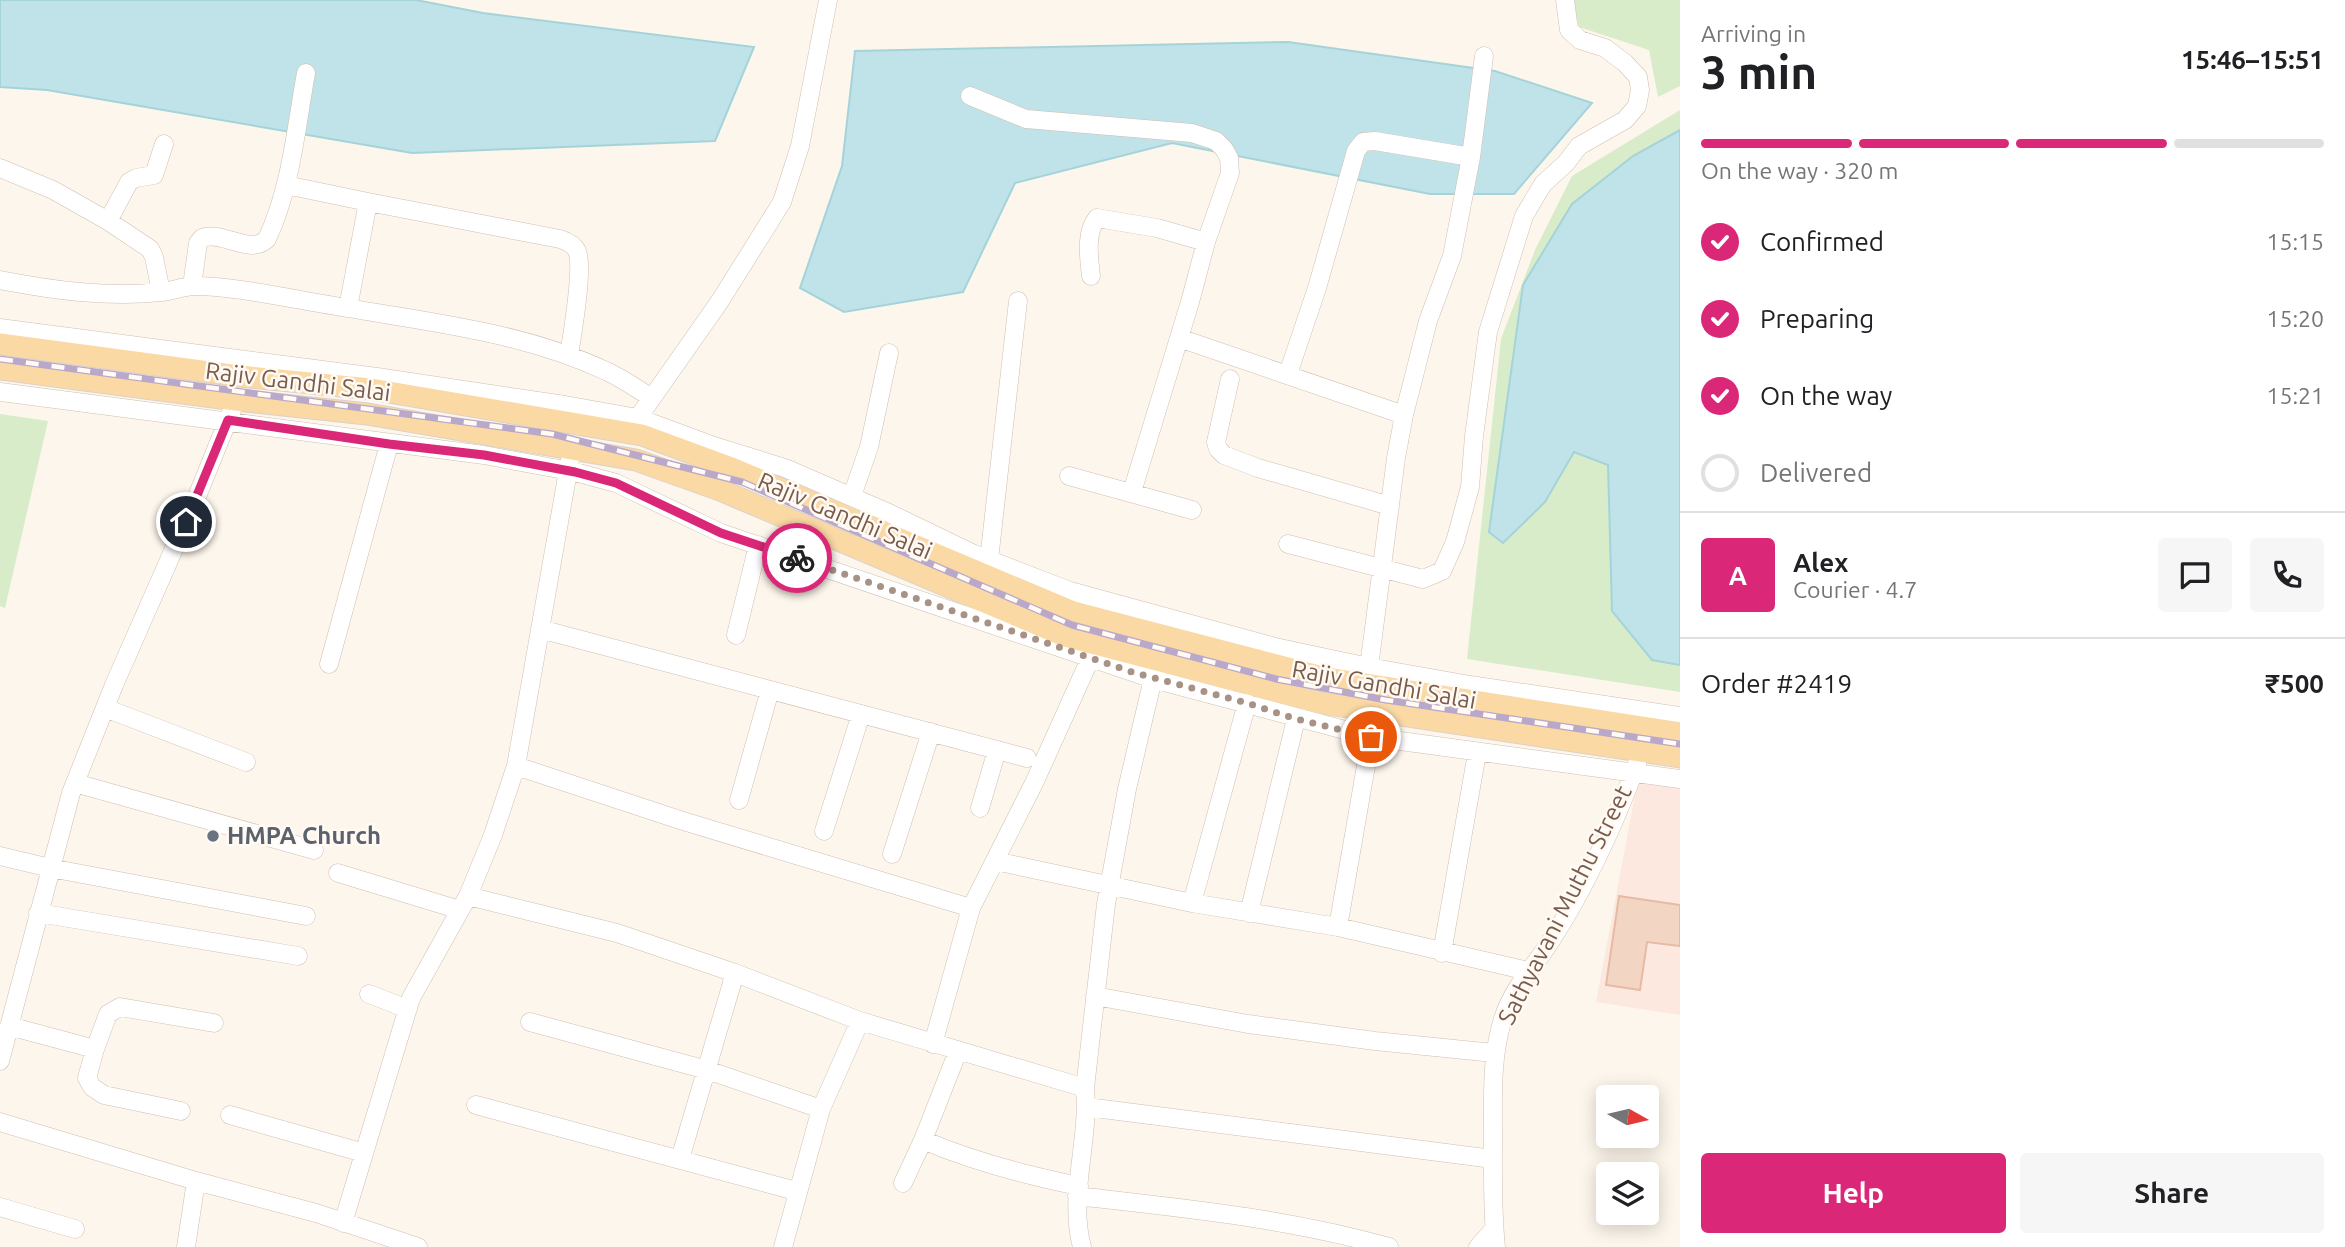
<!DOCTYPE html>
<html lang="en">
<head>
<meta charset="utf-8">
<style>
	:root { --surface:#fff; --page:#f6f6f6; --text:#202124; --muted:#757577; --line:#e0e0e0; --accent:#db2777 }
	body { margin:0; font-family:Ubuntu,sans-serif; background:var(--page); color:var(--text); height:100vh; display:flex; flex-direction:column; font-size:26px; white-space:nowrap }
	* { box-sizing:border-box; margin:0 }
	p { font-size:23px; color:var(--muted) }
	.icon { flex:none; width:38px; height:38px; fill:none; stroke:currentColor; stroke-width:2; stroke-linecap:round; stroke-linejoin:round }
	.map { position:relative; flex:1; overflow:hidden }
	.details { display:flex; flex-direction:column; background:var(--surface); width:665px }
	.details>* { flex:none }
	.needle { width:46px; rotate:98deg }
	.tools { position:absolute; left:1596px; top:1085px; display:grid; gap:14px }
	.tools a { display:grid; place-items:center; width:63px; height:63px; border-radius:7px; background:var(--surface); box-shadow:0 4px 18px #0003; font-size:35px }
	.pin { position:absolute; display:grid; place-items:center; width:60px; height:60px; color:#fff; margin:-30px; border:4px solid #fff; border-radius:50%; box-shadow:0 2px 7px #0007 }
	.courier { position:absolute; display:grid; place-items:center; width:70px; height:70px; margin:-35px; border:5px solid #db2777; border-radius:50%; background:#fff; color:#222; box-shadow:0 2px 9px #0007 }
	.head em { font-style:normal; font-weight:700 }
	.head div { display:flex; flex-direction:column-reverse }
	.head { display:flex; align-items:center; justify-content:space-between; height:119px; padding:0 21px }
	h1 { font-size:46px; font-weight:700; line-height:52px }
	.bar { display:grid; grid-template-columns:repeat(4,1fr); gap:10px 7px; align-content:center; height:84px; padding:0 21px }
	.bar i { height:9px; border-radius:5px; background:var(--line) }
	.bar .active { background:var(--accent) }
	.bar p { grid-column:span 4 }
	.line { display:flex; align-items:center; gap:18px; padding:0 21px; border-top:2px solid var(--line) }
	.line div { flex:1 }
	.round { display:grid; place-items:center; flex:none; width:74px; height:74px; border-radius:7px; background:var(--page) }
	ol { padding:0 21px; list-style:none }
	li { display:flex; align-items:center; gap:21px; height:77px }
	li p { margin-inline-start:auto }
	li .icon { padding:7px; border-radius:50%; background:var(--accent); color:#fff; stroke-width:4 }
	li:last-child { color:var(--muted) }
	li i { width:38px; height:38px; border:4px solid var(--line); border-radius:50% }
	.primary-button { display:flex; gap:14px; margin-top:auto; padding:14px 21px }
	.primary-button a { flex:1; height:80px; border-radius:7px; background:var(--accent); color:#fff; font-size:28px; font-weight:700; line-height:80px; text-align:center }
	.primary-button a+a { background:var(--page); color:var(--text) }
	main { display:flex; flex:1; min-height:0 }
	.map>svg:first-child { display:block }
	.commercial { fill:#fde8e0 }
	.green { fill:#d8ecc9 }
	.water { fill:#bfe3e8; stroke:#a5d3da; stroke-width:2 }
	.building { fill:#f3d5c3; stroke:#e6bba3; stroke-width:2 }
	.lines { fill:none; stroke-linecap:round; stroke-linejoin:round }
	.minor-casing { stroke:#d1beb0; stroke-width:19 }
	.major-casing { stroke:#dad1cd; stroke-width:23 }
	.minor { stroke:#fff; stroke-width:18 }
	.major { stroke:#fbd9a5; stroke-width:21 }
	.rail-casing { stroke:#b9a8c9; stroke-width:7 }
	.rail { stroke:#fffaf3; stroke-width:4.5; stroke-dasharray:13; stroke-linecap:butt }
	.done { stroke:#a89285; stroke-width:7; stroke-dasharray:0 12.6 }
	.route { stroke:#db2777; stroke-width:9 }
	.worship-dot { fill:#6b7280; stroke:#fffaf3; stroke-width:2.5 }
	.labels { text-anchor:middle; stroke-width:5; stroke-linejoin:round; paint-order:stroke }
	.street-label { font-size:24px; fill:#7a5c4d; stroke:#fffaf3 }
	.worship-label { font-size:24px; font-weight:bold; fill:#5b616d; stroke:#fffaf3; text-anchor:start }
</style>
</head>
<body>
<main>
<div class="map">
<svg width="1680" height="1247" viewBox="0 0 1680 1247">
	<rect width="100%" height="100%" fill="#fdf6ec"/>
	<path class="commercial" d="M1638,779L1680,785V1015L1596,1002Z"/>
	<path class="green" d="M1573,0H1680V86L1658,97L1649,50L1579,27Z
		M1680,110V692L1467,659L1501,339L1535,250L1572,176Z
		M0,414L48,421L5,608L0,606Z"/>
	<path class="water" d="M0,0H416L483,13L754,47L715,141L412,153L47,90L0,87Z
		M1288,42L1495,71L1592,103L1514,194H1430L1172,143L1015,183L963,292L844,312L800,288L842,166L855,51Z
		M1680,130V665L1652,660L1612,611L1608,465L1574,452L1545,502L1503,543L1489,532L1523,285L1572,204L1633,156Z"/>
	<path class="building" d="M1619,896L1680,905V946L1647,942L1640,990L1606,985Z"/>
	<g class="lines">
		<g class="minor-casing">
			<path id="minor" d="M970,96L1026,119L1192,133L1216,141L1224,149L1229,158L1230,173L1206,242L1190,302L1132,492
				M0,168L53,190L108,221L150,249L154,257L161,292
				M368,202L560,239C566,241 574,244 577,251C584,268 572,335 569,356
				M108,221L129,182L136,178L154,175L164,144
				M1091,276C1089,258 1085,233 1097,218L1157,228L1206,242
				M0,280C52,290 107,298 161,292C171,291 182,287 193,286C239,286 300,301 348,308L368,202L286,185
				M192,286L198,243L202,238C222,230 250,256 267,239C291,188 296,128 306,73
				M348,308C435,323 525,333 606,371C622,378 637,389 652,398
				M0,328L377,377L565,405L638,418L711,445L785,468L889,513L974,554L1070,591L1275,647L1369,667L1470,685L1680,716
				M1179,338L1404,415
				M1288,374L1317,288L1356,151L1363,142L1375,141L1471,157
				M1230,379L1216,442L1218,449L1224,455L1258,468L1390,506
				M0,392L484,455L575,472L616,483L721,533L1153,679L1371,737L1680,779
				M633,425L720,301L782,202L800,146L828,0
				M1069,476L1192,510
				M852,496L869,447L889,353
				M1288,544L1423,579L1442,571L1455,542L1470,487L1474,436L1488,332L1524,216L1543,184L1566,163L1579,146L1625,120L1637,106L1640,90L1638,77L1625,63L1605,48L1580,40L1569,30L1565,0
				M989,560L1018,301
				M540,629L1027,758
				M736,635L758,545
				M329,664L389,444
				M1369,667L1396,458L1404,415L1428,321L1452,256L1471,157L1484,56
				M105,708L246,762
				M516,766L683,821L971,908
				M75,783L314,850
				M739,800L770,690
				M980,808L997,750
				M824,831L861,714
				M892,854L931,732
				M0,856L50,868L306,916
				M995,861L1192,903L1338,927L1528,971
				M338,873L460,910
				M468,896L617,933L735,973L860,1021L1085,1088
				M1192,903L1247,703
				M38,913L298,956
				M1249,913L1296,719
				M1338,927L1371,737
				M1442,953L1477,753
				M369,994L408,1009
				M1095,996L1248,1024L1375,1041L1494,1053
				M530,1022L707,1070L821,1109
				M9,1026L95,1049L87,1078L92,1087L104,1095L181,1111
				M933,1044L971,908L1035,781L1090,659
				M95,1049L108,1014L120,1007L214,1023
				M0,1061L71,793L114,685L196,499L232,410
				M476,1105L796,1191
				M1087,1107L1493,1159
				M230,1115L364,1153
				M0,1122L196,1181L316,1213L418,1247
				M923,1140C974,1162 1025,1175 1079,1186
				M680,1159L735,973
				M903,1183L923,1140L958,1051
				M1077,1196C1182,1208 1287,1218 1389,1247
				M0,1207L75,1229
				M343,1223L411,998L468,896L493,835L516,766L570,460
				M186,1247L196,1181
				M783,1247L821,1109L860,1021
				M1082,1247C1068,1195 1090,1141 1085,1088L1106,904L1127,789L1155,670
				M1478,1247L1494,1229
				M1496,1247C1492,1209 1493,1173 1493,1135C1493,1095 1491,1057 1503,1019C1512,989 1534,967 1550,942C1584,890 1615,822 1637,764"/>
		</g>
		<g class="major-casing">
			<path id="major" d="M0,344L239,376L371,389L642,435L729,467L1073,612L1326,678L1680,733
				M0,369L236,400L367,414L636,460L720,490L1065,636L1321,703L1680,757"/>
		</g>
		<use href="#minor" class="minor"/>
		<use href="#major" class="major"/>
		<g class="rail-casing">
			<path id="rail" d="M0,359L552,434L742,482L1072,625L1276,679L1386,700L1680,744"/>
		</g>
		<use href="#rail" class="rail"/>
	</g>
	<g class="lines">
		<path class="done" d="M797,558L1132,672L1247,703L1296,719L1371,737"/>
		<path class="route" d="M186,522L228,420L389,444L484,455L575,472L616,483L721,533L797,558"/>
	</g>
	<circle class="worship-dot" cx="213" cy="836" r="7"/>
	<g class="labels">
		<g class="street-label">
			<text transform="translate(298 382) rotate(7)" y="8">Rajiv Gandhi Salai</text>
			<text transform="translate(845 516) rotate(23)" y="8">Rajiv Gandhi Salai</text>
			<text transform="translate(1384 685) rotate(10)" y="8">Rajiv Gandhi Salai</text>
			<text transform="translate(1565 905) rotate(-63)" y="8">Sathyavani Muthu Street</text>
		</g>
		<g class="worship-label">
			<text x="227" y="844">HMPA Church</text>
		</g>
	</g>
</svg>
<div class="tools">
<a><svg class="needle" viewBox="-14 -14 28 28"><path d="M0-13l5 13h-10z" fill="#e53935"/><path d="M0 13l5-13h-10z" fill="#757577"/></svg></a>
<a><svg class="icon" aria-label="layers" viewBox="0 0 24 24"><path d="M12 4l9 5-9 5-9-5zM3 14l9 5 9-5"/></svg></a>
</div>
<div class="pin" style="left:1371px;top:737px;background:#ea580c"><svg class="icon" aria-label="bag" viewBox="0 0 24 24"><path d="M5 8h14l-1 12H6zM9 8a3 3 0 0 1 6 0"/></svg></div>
<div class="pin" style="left:186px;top:522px;background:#1f2937"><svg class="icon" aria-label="home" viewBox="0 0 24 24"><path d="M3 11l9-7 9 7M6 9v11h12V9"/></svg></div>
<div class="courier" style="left:797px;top:558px"><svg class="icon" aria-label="bike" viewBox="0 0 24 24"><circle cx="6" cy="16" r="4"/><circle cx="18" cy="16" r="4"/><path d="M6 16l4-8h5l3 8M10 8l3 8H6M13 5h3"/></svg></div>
</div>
<section class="details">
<div class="head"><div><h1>3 min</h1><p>Arriving in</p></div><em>15:46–15:51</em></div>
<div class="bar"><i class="active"></i><i class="active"></i><i class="active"></i><i></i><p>On the way · 320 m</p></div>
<ol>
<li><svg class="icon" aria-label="check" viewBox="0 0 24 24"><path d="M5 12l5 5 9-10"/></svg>Confirmed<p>15:15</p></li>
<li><svg class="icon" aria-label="check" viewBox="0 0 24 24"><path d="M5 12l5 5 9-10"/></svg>Preparing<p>15:20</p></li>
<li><svg class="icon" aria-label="check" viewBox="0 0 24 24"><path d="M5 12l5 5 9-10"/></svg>On the way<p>15:21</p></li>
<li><i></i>Delivered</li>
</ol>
<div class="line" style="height:126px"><b class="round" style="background:var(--accent);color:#fff">A</b><div><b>Alex</b><p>Courier · 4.7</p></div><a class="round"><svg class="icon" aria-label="chat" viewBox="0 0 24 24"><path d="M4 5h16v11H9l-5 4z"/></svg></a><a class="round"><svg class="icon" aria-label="phone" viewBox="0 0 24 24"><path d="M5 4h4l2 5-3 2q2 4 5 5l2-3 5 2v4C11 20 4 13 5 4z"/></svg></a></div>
<div class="line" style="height:91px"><div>Order #2419</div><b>₹500</b></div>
<div class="primary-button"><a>Help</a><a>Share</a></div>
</section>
</main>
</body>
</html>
